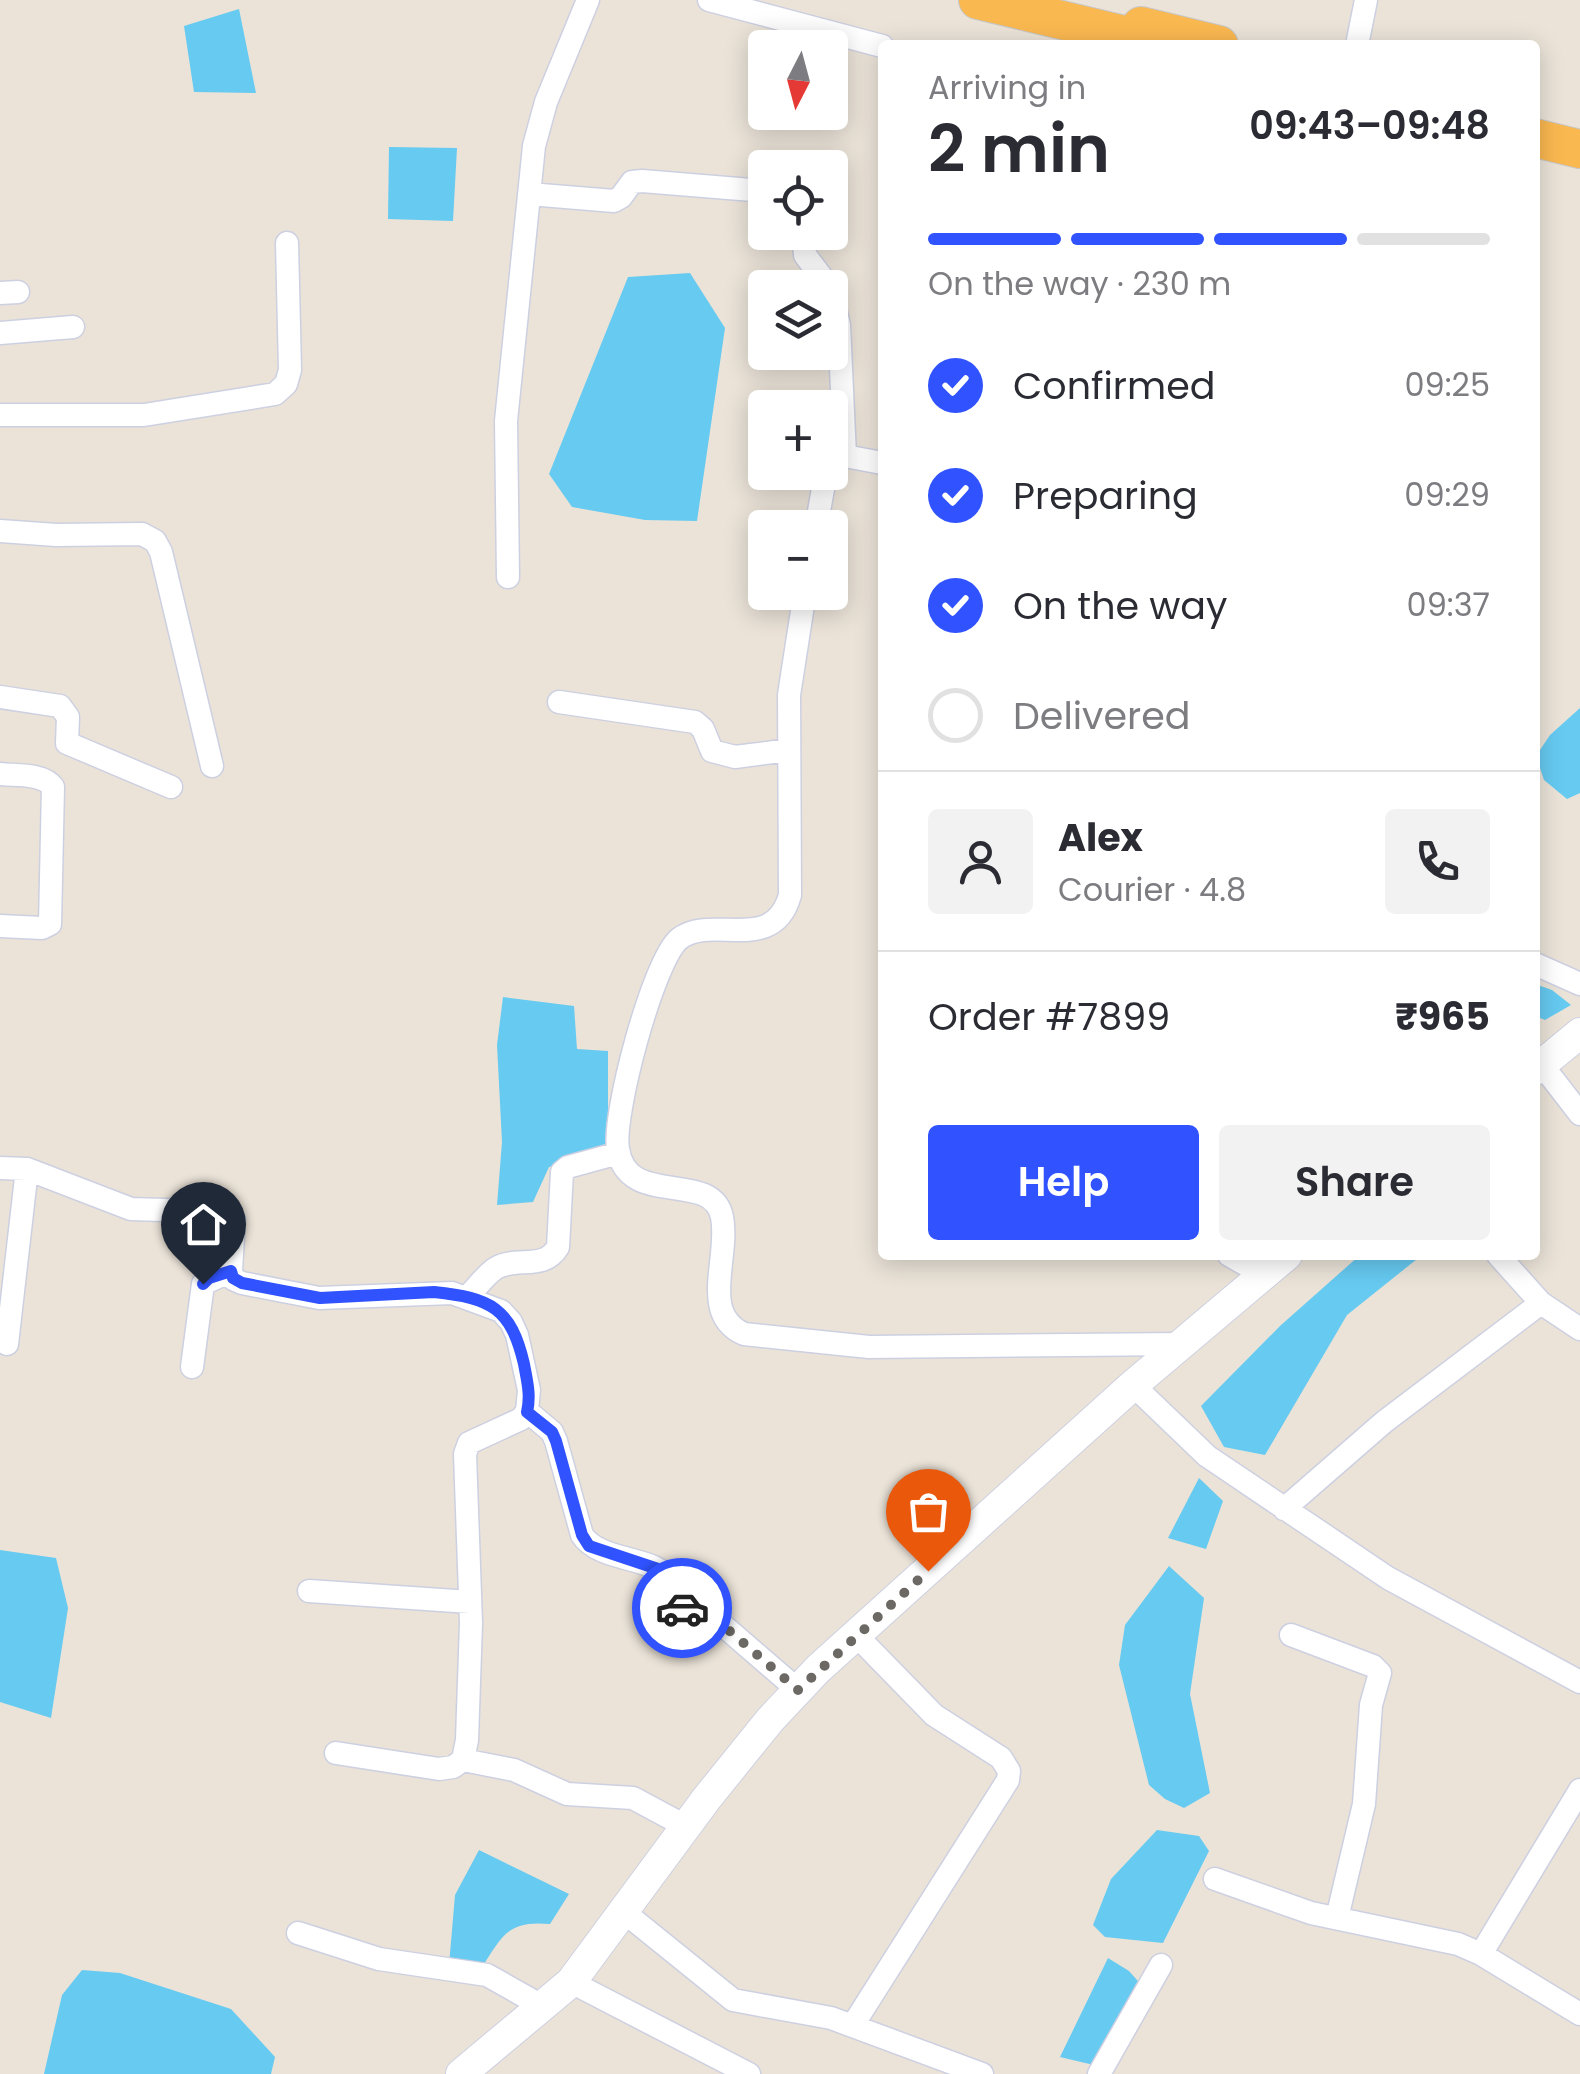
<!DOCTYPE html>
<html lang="en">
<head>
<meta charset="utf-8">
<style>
	:root { --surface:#fff; --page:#f2f2f3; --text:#2b2b33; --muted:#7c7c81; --line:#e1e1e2; --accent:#3053ff }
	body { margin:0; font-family:Poppins,sans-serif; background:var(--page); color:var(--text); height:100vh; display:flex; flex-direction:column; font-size:38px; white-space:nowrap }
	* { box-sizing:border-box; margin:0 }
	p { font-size:32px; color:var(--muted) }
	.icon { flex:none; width:55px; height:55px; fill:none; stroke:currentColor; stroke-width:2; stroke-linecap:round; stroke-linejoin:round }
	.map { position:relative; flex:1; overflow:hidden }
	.side { position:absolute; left:878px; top:40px; width:662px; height:1220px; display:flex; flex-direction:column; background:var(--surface); border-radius:10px; box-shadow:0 5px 25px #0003 }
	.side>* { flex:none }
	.needle { width:65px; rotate:186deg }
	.fabs { position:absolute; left:748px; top:30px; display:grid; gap:20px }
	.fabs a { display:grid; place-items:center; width:100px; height:100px; border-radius:10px; background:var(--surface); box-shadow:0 5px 25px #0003; font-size:50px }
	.pin { position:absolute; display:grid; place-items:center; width:85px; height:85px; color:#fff; margin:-102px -42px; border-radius:50% 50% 50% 0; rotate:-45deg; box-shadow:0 0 10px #0007 }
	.pin .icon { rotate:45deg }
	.courier { position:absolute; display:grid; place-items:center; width:100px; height:100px; margin:-50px; border:8px solid #3053ff; border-radius:50%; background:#fff; color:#222; box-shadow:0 2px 12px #0007 }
	.summary em { font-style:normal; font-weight:600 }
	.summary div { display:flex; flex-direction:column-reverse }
	.summary { display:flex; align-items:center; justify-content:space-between; height:170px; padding:0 50px }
	h1 { font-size:65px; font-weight:600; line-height:75px }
	.bar { display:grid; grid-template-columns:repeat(4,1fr); gap:15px 10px; align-content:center; height:120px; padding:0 50px }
	.bar i { height:12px; border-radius:8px; background:var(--line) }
	.bar .current { background:var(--accent) }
	.bar p { grid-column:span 4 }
	.line { display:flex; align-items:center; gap:25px; padding:0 50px; border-top:2px solid var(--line) }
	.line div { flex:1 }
	.round { display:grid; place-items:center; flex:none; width:105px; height:105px; border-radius:10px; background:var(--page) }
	ol { padding:0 50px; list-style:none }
	li { display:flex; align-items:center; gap:30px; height:110px }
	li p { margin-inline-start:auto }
	li .icon { padding:10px; border-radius:50%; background:var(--accent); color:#fff; stroke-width:4 }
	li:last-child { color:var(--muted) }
	li i { width:55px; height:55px; border:5px solid var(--line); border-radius:50% }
	.button { display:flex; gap:20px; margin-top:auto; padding:20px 50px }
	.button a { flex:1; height:115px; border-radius:10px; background:var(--accent); color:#fff; font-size:40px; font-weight:600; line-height:115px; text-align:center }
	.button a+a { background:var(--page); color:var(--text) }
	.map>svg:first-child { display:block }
	.water { fill:#66caf1 }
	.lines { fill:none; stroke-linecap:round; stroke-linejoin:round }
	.minor-casing { stroke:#cdd0e1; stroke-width:25 }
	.secondary-casing { stroke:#cdd0e1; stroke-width:32 }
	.trunk-casing { stroke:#c7c7c7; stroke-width:40 }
	.minor { stroke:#fff; stroke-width:22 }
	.secondary { stroke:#fff; stroke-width:30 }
	.trunk { stroke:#fab850; stroke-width:38 }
	.done { stroke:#6c6965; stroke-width:10; stroke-dasharray:0 18 }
	.route { stroke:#3053ff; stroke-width:12 }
</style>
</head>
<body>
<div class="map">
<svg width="1580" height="2074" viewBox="0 0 1580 2074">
	<rect width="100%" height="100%" fill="#ebe3d8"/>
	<path class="water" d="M239,9L256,93L194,92L184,26Z
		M389,147L457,148L453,221L388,219Z
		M690,273L725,328L697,521L645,520L572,507L549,474L628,277Z
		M1580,708V793L1567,799L1544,780L1536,756L1550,735Z
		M1535,984L1552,990L1571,1005L1545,1020L1535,1016Z
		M503,997L574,1006L577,1049L608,1051V1153L549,1167L533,1202L497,1205L502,1142L497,1045Z
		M1360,1255H1422L1347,1315L1265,1455L1224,1447L1201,1406L1280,1326Z
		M1199,1478L1223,1501L1206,1549L1168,1538Z
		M0,1550L56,1558L68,1608L51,1718L0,1702Z
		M1169,1566L1204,1598L1190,1694L1210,1793L1184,1808L1165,1799L1149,1785L1119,1665L1125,1625Z
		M1157,1830L1199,1836L1209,1851L1163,1943L1105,1937L1093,1925L1111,1879Z
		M479,1850L569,1894L550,1924C506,1920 502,1937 480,1970L449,1965L455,1895Z
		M1108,1958L1129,1971L1145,1989L1102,2067L1060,2057Z
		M82,1970L120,1973L231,2009L275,2057L271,2074H44L62,1995Z"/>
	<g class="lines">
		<g class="minor-casing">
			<path id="minor" d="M709,0L882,46
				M1357,45L1366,0
				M529,194L614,201L621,197L632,182L642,181L765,191
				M803,232L805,255L830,288
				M830,288L839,325L845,456
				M0,293L18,292
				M0,333L73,327
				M0,415H144L275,394L286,384L290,370L287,243
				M833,460L845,456L882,463
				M816,528L826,472
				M0,531L56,535L142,534L155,541L161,552L212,766
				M508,577L506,421L534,146L546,102L588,0
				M805,592L789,695L790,895C773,956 711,913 679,939C653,961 612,1116 618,1149C627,1210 712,1168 722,1217C730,1257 699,1314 744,1334L869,1347L1182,1344
				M0,697L60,706L68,717L67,743L171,787
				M559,702L695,722L703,729L712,751L735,757L789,750
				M0,774C17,776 43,773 53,787L50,924L42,928L0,926
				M1535,964L1580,984
				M1542,1065L1580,1114
				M0,1168L27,1169L131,1209L229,1212L234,1220L231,1271L233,1279L242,1283L319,1298L452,1293L501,1311L511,1322L517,1335L529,1390L527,1411L521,1419L469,1443L465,1454L471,1623L467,1740L463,1760L453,1767L439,1769L336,1753
				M1229,1255L1264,1275
				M1498,1255L1541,1303L1580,1329
				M466,1298C476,1289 485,1275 496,1268C517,1256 544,1271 558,1247L562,1172L568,1167L619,1153
				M7,1344L27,1169
				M192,1367L203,1284L231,1271
				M1133,1385L1207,1456L1388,1578L1580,1682
				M527,1411L552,1432L556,1441L582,1535C600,1563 659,1556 668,1580C671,1587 670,1597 672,1604L718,1621L798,1690
				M1284,1509L1384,1422L1541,1303
				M309,1591L470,1602
				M1291,1635L1373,1666L1380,1673L1371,1705L1364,1804L1337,1918
				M463,1760L514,1770L567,1794L633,1798L687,1827
				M1215,1879L1311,1913L1458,1944L1481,1954L1580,2014
				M624,1912L733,2000L831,2018L982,2074
				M298,1933L379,1959L487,1975L542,2006
				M1481,1954L1580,1790
				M571,1982L749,2074
				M853,2025L1008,1780L1009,1771L1001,1758L934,1715L856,1635
				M1099,2074L1161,1965"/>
		</g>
		<g class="secondary-casing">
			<path id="secondary" d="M1535,1070L1580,1033
				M461,2074L571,1982L707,1798L770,1720L818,1669L1133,1385L1287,1255"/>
		</g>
		<g class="trunk-casing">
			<path id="trunk" d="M978,0L1166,45
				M1141,26L1219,45
				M1535,138L1580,149"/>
		</g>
		<use href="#minor" class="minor"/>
		<use href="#secondary" class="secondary"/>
		<use href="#trunk" class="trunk"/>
	</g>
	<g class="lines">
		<path class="done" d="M682,1608L718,1621L798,1690L928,1571"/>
		<path class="route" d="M203,1284L209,1278L231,1271L233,1278L242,1283L320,1298L434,1292C491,1298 511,1308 524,1364C527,1381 531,1395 527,1412L552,1432L556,1441L582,1535L589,1546L658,1569L668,1581L672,1604L682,1608"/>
	</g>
</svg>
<div class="fabs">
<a><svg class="needle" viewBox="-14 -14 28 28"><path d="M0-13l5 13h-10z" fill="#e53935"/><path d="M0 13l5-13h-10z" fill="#7c7c81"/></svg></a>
<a><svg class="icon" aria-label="locate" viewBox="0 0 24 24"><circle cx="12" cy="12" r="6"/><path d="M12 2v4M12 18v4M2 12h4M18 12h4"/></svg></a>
<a><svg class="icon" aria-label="layers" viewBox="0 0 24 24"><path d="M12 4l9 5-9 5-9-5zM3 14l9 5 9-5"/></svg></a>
<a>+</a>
<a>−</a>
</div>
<div class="pin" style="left:928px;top:1571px;background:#ea580c"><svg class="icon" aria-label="bag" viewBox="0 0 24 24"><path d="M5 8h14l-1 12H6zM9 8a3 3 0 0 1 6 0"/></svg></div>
<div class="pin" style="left:203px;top:1284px;background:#1f2937"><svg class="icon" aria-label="home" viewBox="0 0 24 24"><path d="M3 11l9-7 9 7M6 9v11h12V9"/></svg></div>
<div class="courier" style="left:682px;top:1608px"><svg class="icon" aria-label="car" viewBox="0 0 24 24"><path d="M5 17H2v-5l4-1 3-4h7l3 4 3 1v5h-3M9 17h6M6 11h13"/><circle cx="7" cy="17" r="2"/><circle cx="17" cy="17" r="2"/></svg></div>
<section class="side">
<div class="summary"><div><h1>2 min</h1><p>Arriving in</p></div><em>09:43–09:48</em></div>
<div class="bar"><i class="current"></i><i class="current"></i><i class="current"></i><i></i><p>On the way · 230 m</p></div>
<ol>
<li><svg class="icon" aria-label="check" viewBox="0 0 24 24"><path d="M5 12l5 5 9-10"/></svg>Confirmed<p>09:25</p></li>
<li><svg class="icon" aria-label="check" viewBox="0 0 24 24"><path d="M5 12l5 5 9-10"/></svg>Preparing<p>09:29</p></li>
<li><svg class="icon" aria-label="check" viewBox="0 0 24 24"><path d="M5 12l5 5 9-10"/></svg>On the way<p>09:37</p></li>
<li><i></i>Delivered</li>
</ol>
<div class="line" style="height:180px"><a class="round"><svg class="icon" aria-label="person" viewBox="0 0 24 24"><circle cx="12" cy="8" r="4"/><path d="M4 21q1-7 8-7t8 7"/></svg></a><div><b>Alex</b><p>Courier · 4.8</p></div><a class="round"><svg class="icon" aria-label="phone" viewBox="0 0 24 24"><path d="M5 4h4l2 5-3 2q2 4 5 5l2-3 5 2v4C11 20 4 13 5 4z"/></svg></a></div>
<div class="line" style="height:130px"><div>Order #7899</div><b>₹965</b></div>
<div class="button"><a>Help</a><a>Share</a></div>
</section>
</div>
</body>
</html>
